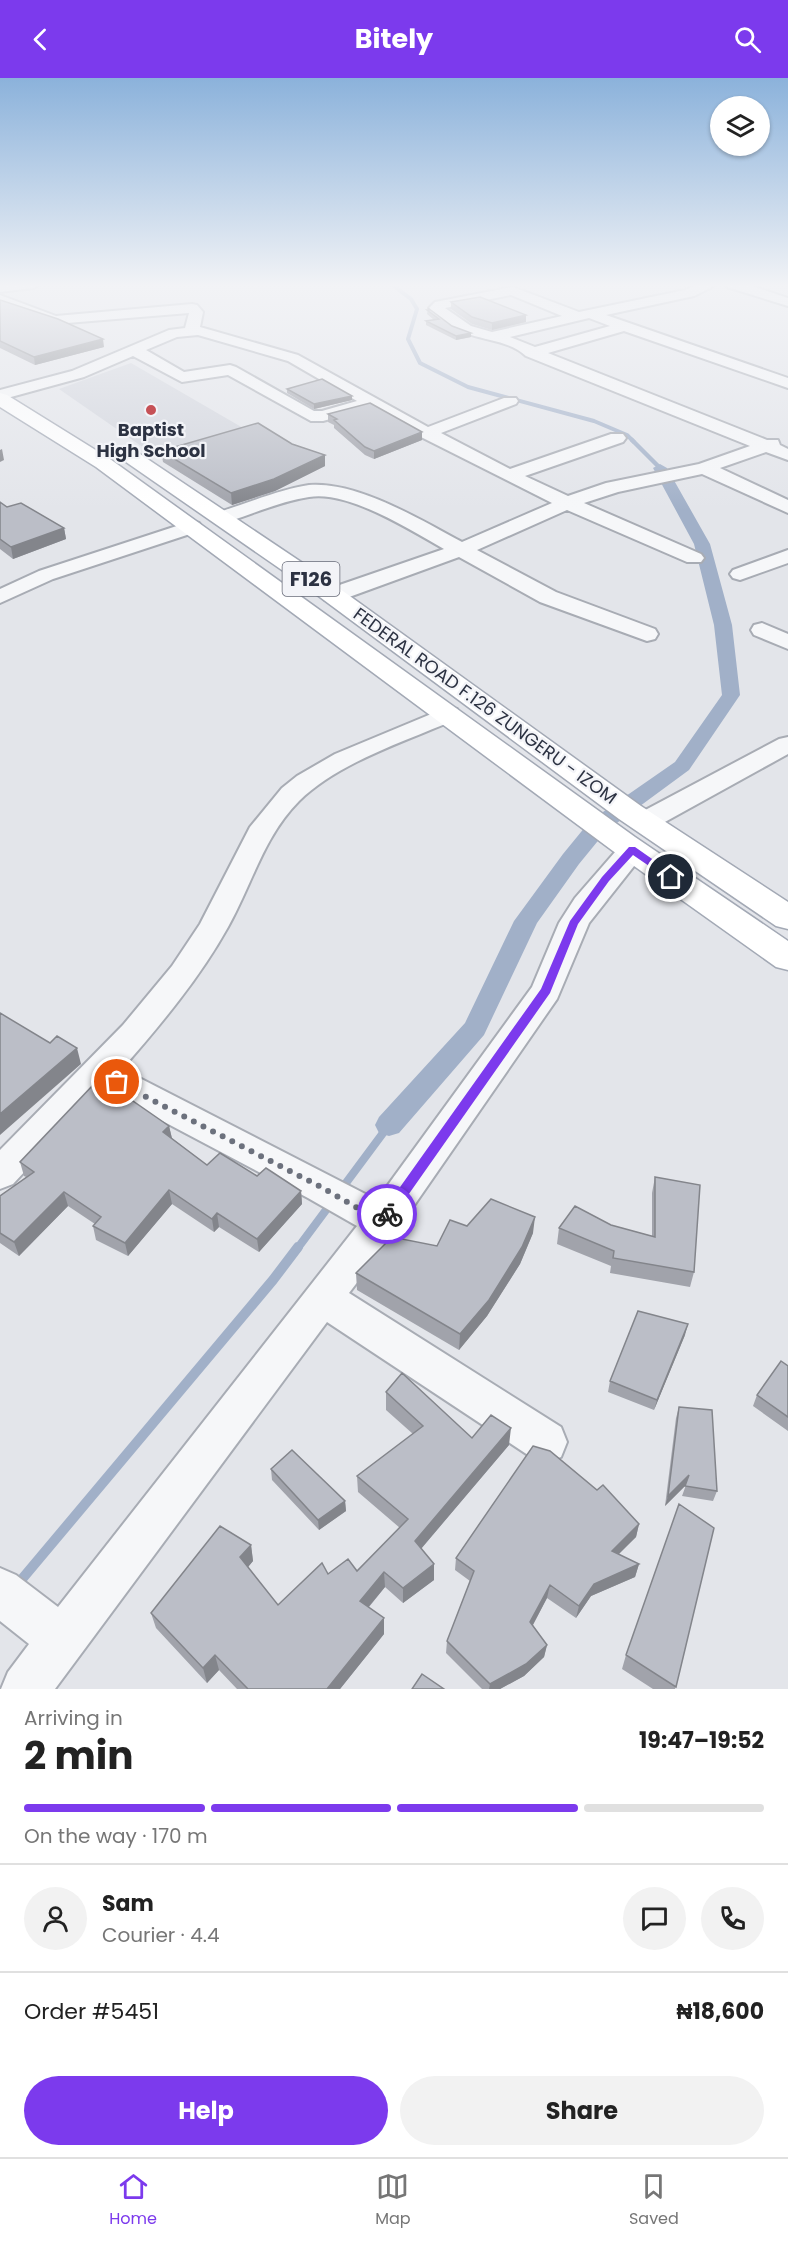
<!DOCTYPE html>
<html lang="en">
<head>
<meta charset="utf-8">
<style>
	:root { --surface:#fff; --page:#f2f2f2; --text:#222; --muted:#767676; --line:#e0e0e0; --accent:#7c3aed }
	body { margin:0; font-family:Poppins,sans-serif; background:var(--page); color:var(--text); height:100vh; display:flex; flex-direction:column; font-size:22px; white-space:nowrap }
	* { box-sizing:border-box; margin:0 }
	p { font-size:20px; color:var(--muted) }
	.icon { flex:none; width:33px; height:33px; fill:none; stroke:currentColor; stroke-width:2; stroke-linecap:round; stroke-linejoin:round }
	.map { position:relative; height:1611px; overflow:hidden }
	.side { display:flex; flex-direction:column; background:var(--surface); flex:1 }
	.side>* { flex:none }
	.buttons { position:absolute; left:710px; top:18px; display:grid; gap:12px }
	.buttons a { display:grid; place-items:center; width:60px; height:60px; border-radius:50%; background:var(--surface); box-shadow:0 2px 4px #0004; font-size:30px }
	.pin { position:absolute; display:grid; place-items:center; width:51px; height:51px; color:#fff; margin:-26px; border:3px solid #fff; border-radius:50%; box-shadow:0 2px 6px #0007 }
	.courier { position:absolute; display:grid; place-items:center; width:60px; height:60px; margin:-30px; border:4px solid #7c3aed; border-radius:50%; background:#fff; color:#222; box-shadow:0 2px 8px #0007 }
	.summary em { font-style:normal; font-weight:700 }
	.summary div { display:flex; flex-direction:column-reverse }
	.summary { display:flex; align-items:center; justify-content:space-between; height:102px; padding:0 24px }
	h1 { font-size:39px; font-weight:700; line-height:45px }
	.bar { display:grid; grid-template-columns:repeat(4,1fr); gap:9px 6px; align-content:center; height:72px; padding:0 24px }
	.bar i { height:8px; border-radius:4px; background:var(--line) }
	.bar .active { background:var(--accent) }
	.bar p { grid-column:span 4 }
	.line { display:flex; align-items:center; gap:15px; padding:0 24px; border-top:2px solid var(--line) }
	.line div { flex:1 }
	.round { display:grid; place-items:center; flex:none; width:63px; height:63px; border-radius:32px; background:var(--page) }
	.button { display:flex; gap:12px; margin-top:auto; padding:12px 24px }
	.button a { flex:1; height:69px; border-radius:36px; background:var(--accent); color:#fff; font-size:24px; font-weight:700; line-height:69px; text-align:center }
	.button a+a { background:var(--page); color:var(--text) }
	header { display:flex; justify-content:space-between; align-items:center; height:78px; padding:0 24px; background:var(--accent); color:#fff; font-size:27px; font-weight:700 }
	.menu { display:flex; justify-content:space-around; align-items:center; height:84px; border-top:2px solid var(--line); background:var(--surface); font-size:16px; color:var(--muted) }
	.menu a { display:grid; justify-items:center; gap:3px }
	.menu .active { color:var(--accent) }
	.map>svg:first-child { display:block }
	.built { fill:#d1d4dc }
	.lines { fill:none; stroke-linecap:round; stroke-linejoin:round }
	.stream-far3 { stroke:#a1b0c8; stroke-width:4 }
	.stream-far2 { stroke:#a1b0c8; stroke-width:4.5 }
	.stream-far1 { stroke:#a1b0c8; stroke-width:8 }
	.stream { stroke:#a1b0c8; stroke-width:10 }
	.canal { fill:#a1b0c8; fill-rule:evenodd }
	.minor-casing { stroke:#a8acb4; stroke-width:4 }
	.major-casing { stroke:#a3a9b5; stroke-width:3 }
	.minor { fill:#f6f7f9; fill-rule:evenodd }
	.major { fill:#fff; fill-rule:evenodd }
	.wall { fill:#a1a3ab }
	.shaded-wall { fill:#83858b }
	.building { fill:#bbbec7; stroke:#83858b; stroke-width:1.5 }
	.route { fill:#7c3aed }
	.done { stroke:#6c717d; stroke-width:6; stroke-dasharray:0 10.8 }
	.poi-dot { fill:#c65156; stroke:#f3f4f8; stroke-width:2 }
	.labels { text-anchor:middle; stroke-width:4.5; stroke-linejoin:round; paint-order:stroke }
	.far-poi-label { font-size:18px; font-weight:bold; fill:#2c3242; stroke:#f3f4f8 }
	.far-street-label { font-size:18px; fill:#2c3242; stroke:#f3f4f8 }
	.shield { fill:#f3f4f8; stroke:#686c79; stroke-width:1.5 }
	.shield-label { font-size:20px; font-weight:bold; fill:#2c3242 }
</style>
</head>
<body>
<header><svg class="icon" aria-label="back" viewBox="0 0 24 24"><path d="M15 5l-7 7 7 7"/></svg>Bitely<svg class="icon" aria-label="search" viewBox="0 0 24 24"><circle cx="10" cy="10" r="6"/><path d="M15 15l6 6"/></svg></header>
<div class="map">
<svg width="788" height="1611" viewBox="0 0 788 1611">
	<rect width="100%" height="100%" fill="#e3e5ea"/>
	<path class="built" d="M131,285L250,354L160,381L59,311Z"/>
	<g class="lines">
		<path class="stream-far3" d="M391,206L411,221L417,231L408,261L420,285L468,309L594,343L627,357L634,364"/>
		<path class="stream-far2" d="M632,362L660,390"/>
		<path class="stream-far1" d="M340,1113L389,1047
			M297,1171L332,1124"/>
		<path class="stream" d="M17,1507L273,1202L298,1169"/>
		<path class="canal" d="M660,386L667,390L710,466L732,547L740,617L689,692L606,753L579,786L537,845L484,957L399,1055L389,1058L379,1055L375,1047L379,1039L465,945L514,843L563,776L590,743L675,684L722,617L714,547L694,466L653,390Z"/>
		<g class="minor-casing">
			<path id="minor" d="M0,206H40L33,210L0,214Z
				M699,206H718L694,218L606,237L788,300V310L624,253L548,275L767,362H778L780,367L788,371V382L766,374L720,390L788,422V435L702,396L618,414L584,425L701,476L704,480L701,484H687L567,432L477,472L556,514L655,551L658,556L655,561L647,563L540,524L459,479L341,522L333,523L325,522L322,517L325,512L444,471C410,452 348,412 309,419C282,423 255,435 230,443H216L213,439L216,435C242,427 284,410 309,407C357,403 421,442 462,464L552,425L421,359L370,330L323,343H311L228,297L182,304L133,278L84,299L0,322V312L72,293L169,252L185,250L189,235L55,246L0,226V217L56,238L192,226L197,227L203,234L200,249L298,277L428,349L504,320H516L518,323L516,326L441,355L510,391L611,356H623L626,360L623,364L525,398L568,418L606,405L699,386L750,368L526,278C502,255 458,267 429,230L435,224L513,209L579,234L685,212ZM511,217L562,238L492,254L471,248L445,230ZM589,240L610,248L535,269L510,259ZM198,257L288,283L357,323L322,333H314L236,289L230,287L184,294L146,272L177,259Z
				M725,206H746L788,220V228L727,209Z
				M192,443L199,445L202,449L199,453L53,501L0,525V511L39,493Z
				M788,472V485L740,502L733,500L730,496L733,492Z
				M762,545L788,556V571L754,557L751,552L754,547Z
				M448,629L457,631L460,636L457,641C406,663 339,684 299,723C264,758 252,806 228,849C199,901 161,946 122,991L377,1122L532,909L559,845L575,820L622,766L632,763L642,766L646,772L642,778L589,845L557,921L395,1155L349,1215L561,1349L567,1364L561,1379L546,1385L531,1379L327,1244L55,1611H1L8,1594L29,1566L0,1543V1490L16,1497L58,1529L357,1148L308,1120L102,1011L13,1106L0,1111V1072L123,947L172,888L200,846L250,749L282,710L297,698L335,676Z
				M788,659V676L654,750L644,752L634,750L631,744L634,738L779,661Z"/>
		</g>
		<g class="major-casing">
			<path id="major" d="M0,315L7,317L110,381L635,759L788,863V892L776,889L613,773L96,389L0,329Z
				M133,374L140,376L322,498L641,728L788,824V851L776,848L619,741L305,508L126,384L123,380L126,376Z"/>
		</g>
		<use href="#minor" class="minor"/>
		<use href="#major" class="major"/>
	</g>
	<path class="wall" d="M0,222L104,269L35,287L0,270Z
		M451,224L526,244L492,252L472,246L451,231Z
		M428,230L452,248L471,255V259L456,262L426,247V243L434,242L427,236Z
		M287,311L352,318V322L314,331L287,315Z
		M328,336L422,362L374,381L365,377L334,350V347L328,344Z
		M292,366L325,377V388L275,413L232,427L163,384L161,373Z
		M0,424L7,429L64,450L66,461L13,481L0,471Z
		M169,1048L172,1060L207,1087L257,1098L301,1113L302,1126L259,1174L219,1149L214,1154L172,1126L128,1178L96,1162L93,1148L95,1146L68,1128L19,1178L0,1165V1118L26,1099L24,1098L20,1084Z
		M655,1099L694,1194L690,1209L610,1195L611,1188L557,1166L559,1150L611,1147L652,1158V1115Z
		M467,1148L533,1155L520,1186L487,1238L459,1272L357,1212L356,1195L437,1168Z
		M685,1257L654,1332L608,1314L610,1303Z
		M788,1288V1353L753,1328L757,1317Z
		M386,1314L472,1360L509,1367L421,1471L434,1486V1502L403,1525L385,1509L369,1529L384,1556L340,1611H237L219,1592L207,1605L156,1550L151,1535L251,1467L253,1483L248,1489L278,1527L328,1496L357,1493L400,1450L358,1414L357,1398L413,1356L386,1332Z
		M679,1329L717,1413L713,1423L682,1418L686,1407L665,1428L676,1340Z
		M271,1391L345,1423L346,1433L319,1452L272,1402Z
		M597,1412L639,1446L636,1459L618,1476L639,1486L635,1499L591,1518L576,1540L547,1520L533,1547L547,1567L544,1579L524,1598L500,1611H482L446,1575L447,1563L470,1503L455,1492L456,1480Z
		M714,1450L675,1611H653L622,1591L626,1577Z"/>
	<path class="shaded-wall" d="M526,237V244L492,252V245Z
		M471,255V259L456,262V258Z
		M103,261L104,269L35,287L34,279Z
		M352,318V322L314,331V326Z
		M422,354V362L374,381V373Z
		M2,371L4,382L0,384V372Z
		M325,377V388L275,413L232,427L231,415Z
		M64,450L66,461L13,481L11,469Z
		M77,970L81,986L0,1057V1036Z
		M169,1048L172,1061L163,1054Z
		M169,1112L172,1126L128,1178L125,1165Z
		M301,1113L302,1126L259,1174L257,1161Z
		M64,1114L68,1128L19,1178L14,1164Z
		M217,1135L219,1149L214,1154L212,1141Z
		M535,1139L533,1155L520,1186L487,1238L459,1272L460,1256Z
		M688,1246L685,1257L654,1332L657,1322Z
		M511,1350L509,1367L414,1479L415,1463Z
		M689,1397L686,1407L665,1428L668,1418Z
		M345,1423L346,1433L319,1452L318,1442Z
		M639,1446L636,1459L609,1486L612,1473Z
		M251,1467L253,1483L243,1495L240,1479Z
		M434,1486V1502L403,1525V1510Z
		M639,1486L635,1499L591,1518L576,1540L579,1528L594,1506Z
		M384,1494L385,1509L361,1538L360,1523Z
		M550,1507L547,1520L528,1556L530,1544Z
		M384,1540V1556L340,1611H327Z
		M547,1567L544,1579L524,1598L500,1611H489L490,1606Z
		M215,1577L219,1592L207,1605L203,1590Z"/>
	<path class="building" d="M480,219L526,237L492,245L472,239L451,224Z
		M0,222L58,241L103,261L34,279L0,263Z
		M428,230L452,248L471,255L456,258L426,243L439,241L427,232H430Z
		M322,301L352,318L314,326L287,311Z
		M370,325L422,354L374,373L365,369L334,342L337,341L328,336Z
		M258,345L292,366L325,377L274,401L231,415L161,373Z
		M0,424L7,429L21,425L64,450L11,469L0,461Z
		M0,935L50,965L57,958L77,970L0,1036Z
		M95,1005L127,1019L169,1048L163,1054L207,1087L220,1075L257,1098L266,1090L301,1113L257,1161L217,1135L212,1141L169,1112L125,1165L93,1148L101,1139L64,1114L14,1164L0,1155V1118L34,1094L20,1084Z
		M655,1099L700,1107L694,1194L613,1180L614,1173L559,1150L575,1128L611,1147L655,1159Z
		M491,1121L535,1139L522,1169L489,1222L460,1256L356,1195L392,1159L437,1168L450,1142L467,1148Z
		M638,1233L688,1246L657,1322L610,1303Z
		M781,1283L788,1288V1339L757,1317Z
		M402,1295L472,1360L491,1337L511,1350L415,1463L434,1486L403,1510L384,1494L360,1523L384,1540L327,1611H248L215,1577L203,1590L151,1535L220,1448L251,1467L240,1479L278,1527L322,1485L328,1496L348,1481L357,1493L408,1441L357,1398L423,1348L386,1314Z
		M679,1329L712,1332L717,1413L685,1408L689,1397L668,1418Z
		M533,1368L550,1373L597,1412L603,1407L639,1446L612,1473L639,1486L594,1506L579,1528L550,1507L530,1544L547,1567L526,1586L490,1606L447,1563L474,1493L456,1480Z
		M292,1372L345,1423L318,1442L271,1391Z
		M679,1426L714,1450L676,1609L626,1577Z
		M422,1596L444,1611H412Z"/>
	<linearGradient id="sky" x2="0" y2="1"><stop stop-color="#8bb2db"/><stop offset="0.48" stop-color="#f2f3f6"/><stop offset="1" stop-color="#f2f3f6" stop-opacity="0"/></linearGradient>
	<rect width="788" height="432" fill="url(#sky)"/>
	<path class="route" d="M629,769H635L675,797V801H668L633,777L609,803L578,846L550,915L392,1140H383L381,1136L383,1133L541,911L570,843L602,799Z"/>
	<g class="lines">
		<path class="done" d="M117,1004L321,1109L382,1144L387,1136"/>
	</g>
	<circle class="poi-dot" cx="151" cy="332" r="6"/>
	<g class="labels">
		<g class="far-poi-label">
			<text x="151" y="358">Baptist<tspan x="151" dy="21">High School</tspan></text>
		</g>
		<g class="far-street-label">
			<text transform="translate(485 628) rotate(36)" y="6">FEDERAL ROAD F.126 ZUNGERU - IZOM</text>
		</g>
		<rect class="shield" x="282.5" y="484" width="57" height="34" rx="4.5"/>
		<g class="shield-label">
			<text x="311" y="508">F126</text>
		</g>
	</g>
</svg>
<div class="buttons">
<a><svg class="icon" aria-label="layers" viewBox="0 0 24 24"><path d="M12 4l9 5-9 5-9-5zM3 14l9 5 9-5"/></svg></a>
</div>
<div class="pin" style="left:117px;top:1004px;background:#ea580c"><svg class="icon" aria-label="bag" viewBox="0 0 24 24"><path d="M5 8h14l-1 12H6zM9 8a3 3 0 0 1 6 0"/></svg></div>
<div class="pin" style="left:671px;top:799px;background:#1f2937"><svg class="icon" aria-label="home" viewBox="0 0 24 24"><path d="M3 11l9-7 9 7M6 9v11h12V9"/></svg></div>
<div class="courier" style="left:387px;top:1136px"><svg class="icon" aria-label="bike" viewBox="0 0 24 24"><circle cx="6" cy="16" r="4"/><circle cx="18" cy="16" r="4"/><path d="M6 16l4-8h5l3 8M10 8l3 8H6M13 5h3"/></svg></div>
</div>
<section class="side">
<div class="summary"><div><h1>2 min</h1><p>Arriving in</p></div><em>19:47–19:52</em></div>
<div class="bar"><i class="active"></i><i class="active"></i><i class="active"></i><i></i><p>On the way · 170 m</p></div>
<div class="line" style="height:108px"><a class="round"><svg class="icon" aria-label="person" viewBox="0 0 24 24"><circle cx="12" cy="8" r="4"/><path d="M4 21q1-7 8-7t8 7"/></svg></a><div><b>Sam</b><p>Courier · 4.4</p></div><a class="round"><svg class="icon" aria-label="chat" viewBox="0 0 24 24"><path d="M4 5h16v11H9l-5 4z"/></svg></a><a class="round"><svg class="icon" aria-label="phone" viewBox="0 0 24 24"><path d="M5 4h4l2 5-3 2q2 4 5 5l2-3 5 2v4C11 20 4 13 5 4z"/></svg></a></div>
<div class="line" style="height:78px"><div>Order #5451</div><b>₦18,600</b></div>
<div class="button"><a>Help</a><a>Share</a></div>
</section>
<nav class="menu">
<a class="active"><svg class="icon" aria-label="home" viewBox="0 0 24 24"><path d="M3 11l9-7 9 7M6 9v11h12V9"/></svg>Home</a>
<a><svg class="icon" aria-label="map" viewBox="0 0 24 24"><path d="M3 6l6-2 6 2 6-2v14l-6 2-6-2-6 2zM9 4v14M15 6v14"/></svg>Map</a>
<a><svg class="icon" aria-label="saved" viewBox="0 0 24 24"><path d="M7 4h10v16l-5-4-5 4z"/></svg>Saved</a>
</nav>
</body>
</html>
